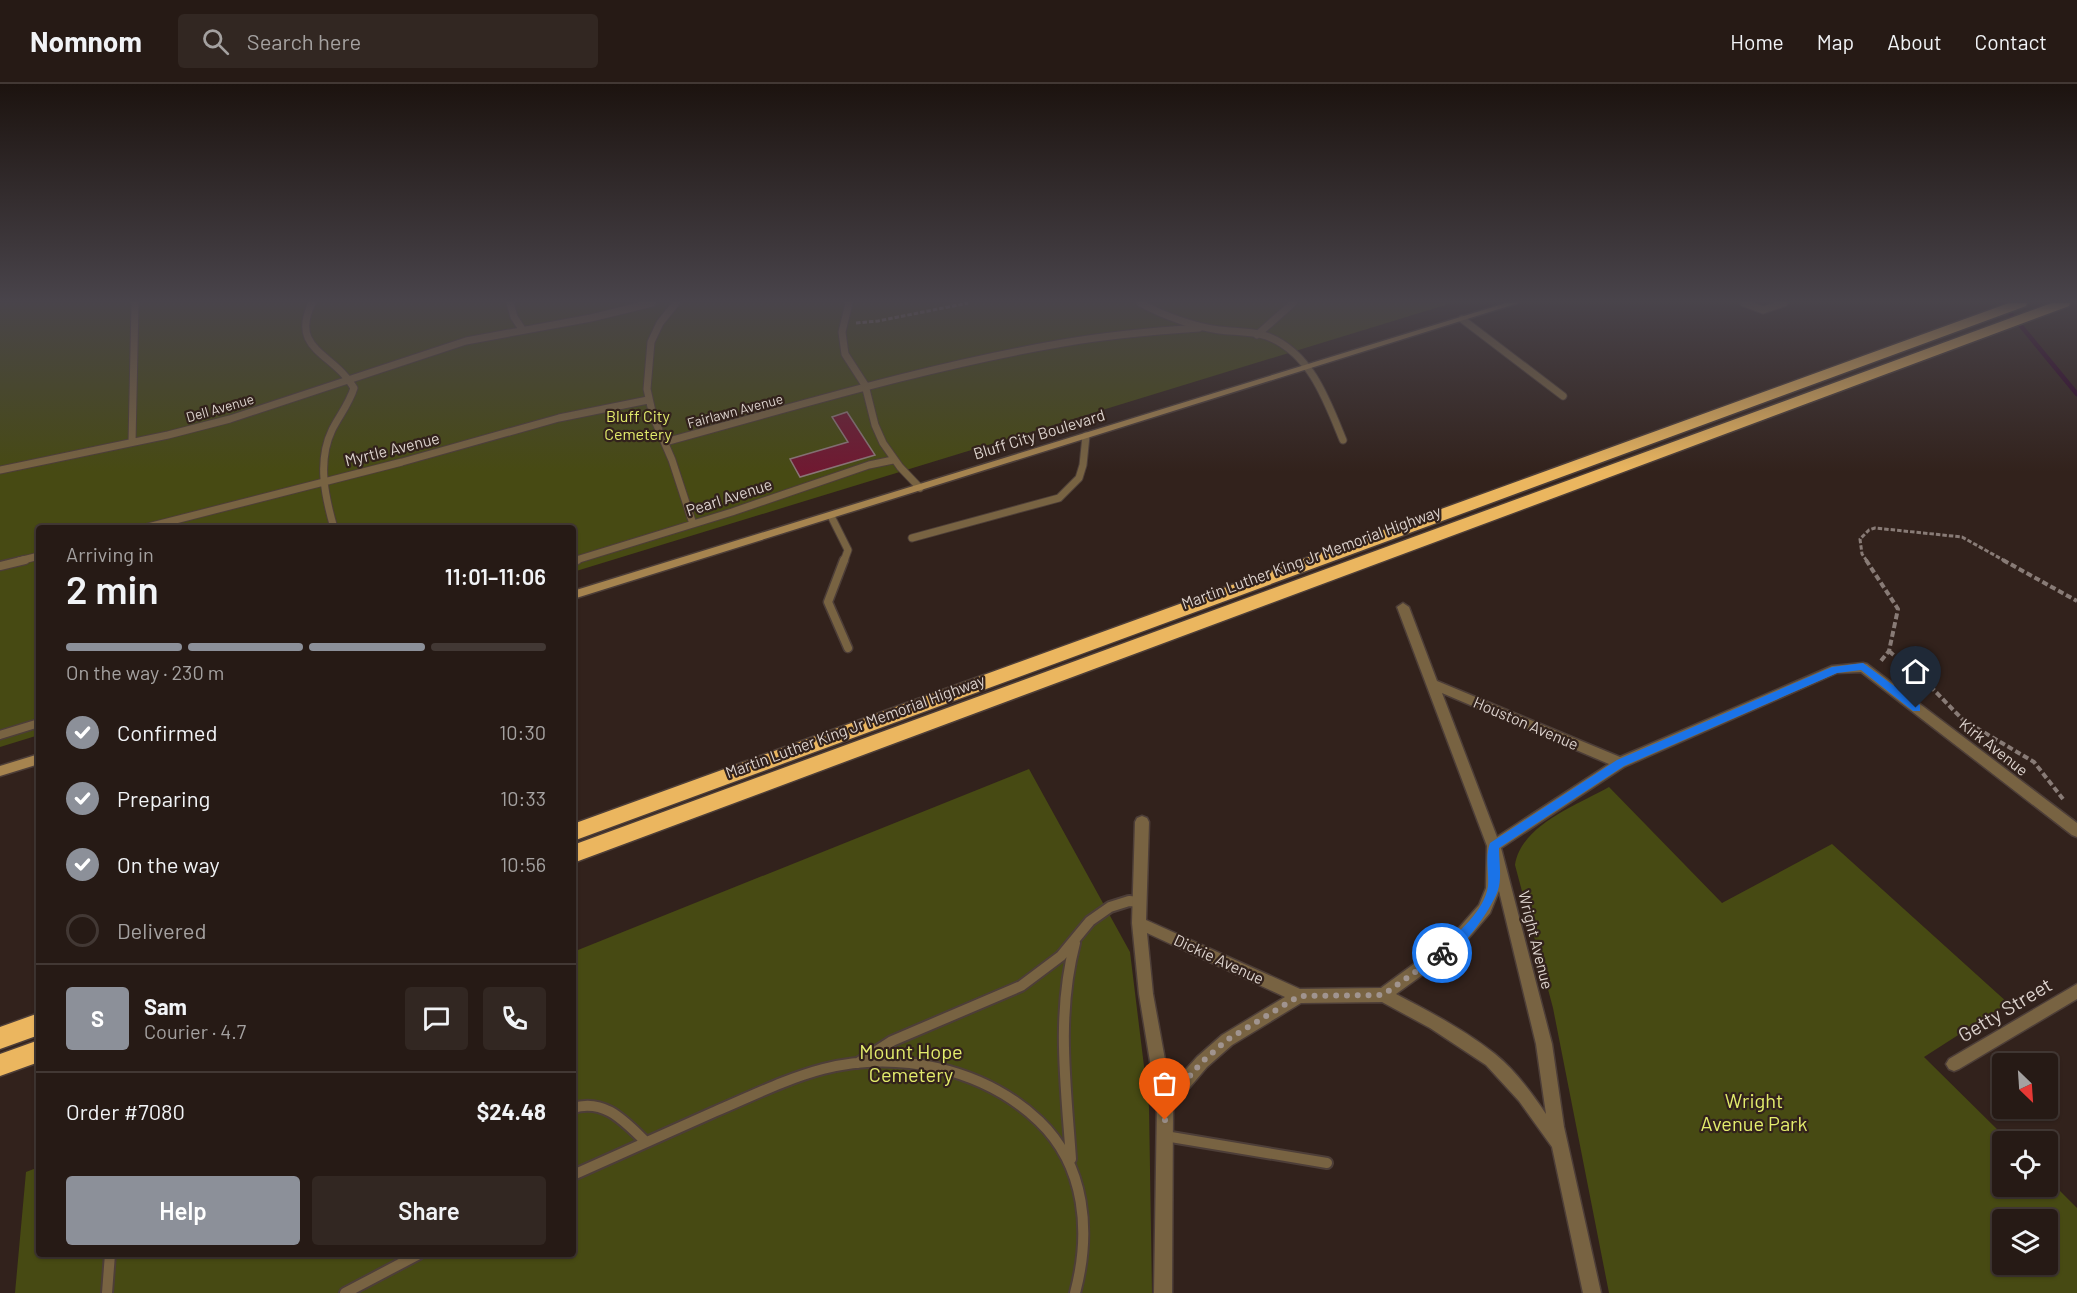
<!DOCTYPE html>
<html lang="en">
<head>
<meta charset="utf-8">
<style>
	:root { --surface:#261a15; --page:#322722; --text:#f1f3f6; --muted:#a4a1a0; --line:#423834; --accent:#8c9099 }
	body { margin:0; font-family:Barlow,sans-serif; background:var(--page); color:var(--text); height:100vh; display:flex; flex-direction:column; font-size:22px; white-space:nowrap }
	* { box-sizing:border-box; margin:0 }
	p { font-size:20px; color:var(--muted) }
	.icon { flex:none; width:33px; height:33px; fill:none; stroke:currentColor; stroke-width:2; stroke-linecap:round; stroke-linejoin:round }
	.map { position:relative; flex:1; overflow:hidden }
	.side { position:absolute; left:36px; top:441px; width:540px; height:732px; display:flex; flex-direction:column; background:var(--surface); border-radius:6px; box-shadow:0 2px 4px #0004,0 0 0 2px var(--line) }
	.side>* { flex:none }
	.needle { width:39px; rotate:155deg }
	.controls { position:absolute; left:1992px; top:969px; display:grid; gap:12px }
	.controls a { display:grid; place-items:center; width:66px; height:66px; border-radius:6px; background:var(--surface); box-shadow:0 2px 4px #0004,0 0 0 2px var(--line); font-size:30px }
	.pin { position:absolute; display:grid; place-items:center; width:51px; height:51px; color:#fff; margin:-62px -26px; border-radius:50% 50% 50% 0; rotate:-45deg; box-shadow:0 0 6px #0007 }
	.pin .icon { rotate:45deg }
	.courier { position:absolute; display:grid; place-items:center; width:60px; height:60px; margin:-30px; border:4px solid #1a73e8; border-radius:50%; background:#fff; color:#222; box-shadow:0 2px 8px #0007 }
	.summary em { font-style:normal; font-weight:600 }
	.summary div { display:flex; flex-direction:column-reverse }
	.summary { display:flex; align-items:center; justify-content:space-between; height:102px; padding:0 30px }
	h1 { font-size:39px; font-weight:600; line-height:45px }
	.bar { display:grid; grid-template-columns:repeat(4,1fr); gap:9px 6px; align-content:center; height:72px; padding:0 30px }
	.bar i { height:8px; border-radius:4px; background:var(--line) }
	.bar .current { background:var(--accent) }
	.bar p { grid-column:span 4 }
	.line { display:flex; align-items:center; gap:15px; padding:0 30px; border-top:2px solid var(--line) }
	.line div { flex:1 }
	.round { display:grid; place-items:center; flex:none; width:63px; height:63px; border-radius:6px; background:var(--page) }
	ol { padding:0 30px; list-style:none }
	li { display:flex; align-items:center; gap:18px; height:66px }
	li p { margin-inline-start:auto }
	li .icon { padding:6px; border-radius:50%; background:var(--accent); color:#fff; stroke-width:4 }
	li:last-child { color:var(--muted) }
	li i { width:33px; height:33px; border:3px solid var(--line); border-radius:50% }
	.button { display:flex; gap:12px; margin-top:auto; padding:12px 30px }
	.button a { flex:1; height:69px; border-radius:6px; background:var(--accent); color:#fff; font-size:24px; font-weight:600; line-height:69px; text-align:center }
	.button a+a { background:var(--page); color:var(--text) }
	header { display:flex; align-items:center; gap:36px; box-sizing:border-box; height:84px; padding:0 30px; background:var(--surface); border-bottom:2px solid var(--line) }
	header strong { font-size:28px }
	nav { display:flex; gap:33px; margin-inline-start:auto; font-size:21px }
	.search { width:420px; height:54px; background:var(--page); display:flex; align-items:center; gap:15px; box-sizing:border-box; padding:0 21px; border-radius:6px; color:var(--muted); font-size:22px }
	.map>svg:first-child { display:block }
	.green { fill:#474a13; fill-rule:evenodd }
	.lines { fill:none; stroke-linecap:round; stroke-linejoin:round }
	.stream { stroke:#2e0028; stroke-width:4.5 }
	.building { fill:#701931; stroke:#8a7577; stroke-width:1.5 }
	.lane-far2-casing { stroke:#4d3e38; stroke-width:9 }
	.lane-far1-casing { stroke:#4d3e38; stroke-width:11 }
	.lane-casing { stroke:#4d3e38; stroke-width:14 }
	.street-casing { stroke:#4d3e38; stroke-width:3 }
	.secondary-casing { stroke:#4d3e38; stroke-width:3 }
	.highway-casing { stroke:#4d3e38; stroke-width:3 }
	.path-far1 { stroke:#887b76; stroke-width:3; stroke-dasharray:4.5 2; stroke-linecap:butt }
	.path { stroke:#887b76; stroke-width:4; stroke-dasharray:6 3; stroke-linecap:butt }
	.lane-far2 { stroke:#786342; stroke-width:7 }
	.lane-far1 { stroke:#786342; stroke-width:8 }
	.lane { stroke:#786342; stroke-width:10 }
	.street { fill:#786342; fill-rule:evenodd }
	.secondary { fill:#a6844f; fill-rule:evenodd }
	.highway { fill:#ebb65f; fill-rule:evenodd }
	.route { fill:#1a73e8 }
	.done { stroke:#a0948f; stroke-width:6; stroke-dasharray:0 10.8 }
	.labels { text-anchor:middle; stroke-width:4.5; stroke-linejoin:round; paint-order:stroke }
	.far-street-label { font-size:14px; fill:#dcd2cd; stroke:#32221c }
	.park-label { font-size:16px; fill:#e3ec6c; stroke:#32221c }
	.street-label { font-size:16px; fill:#dcd2cd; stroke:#32221c }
	.near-street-label { font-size:20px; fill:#dcd2cd; stroke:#32221c }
	.near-park-label { font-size:20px; fill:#e3ec6c; stroke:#32221c }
</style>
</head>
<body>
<header>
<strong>Nomnom</strong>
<div class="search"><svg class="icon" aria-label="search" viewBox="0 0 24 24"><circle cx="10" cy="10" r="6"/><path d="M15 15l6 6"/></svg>Search here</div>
<nav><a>Home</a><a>Map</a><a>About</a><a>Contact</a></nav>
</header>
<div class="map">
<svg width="2077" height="1209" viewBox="0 0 2077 1209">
	<rect width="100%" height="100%" fill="#32221c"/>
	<path class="green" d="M0,219H1452L573,488V444H39V651L0,663Z
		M1029,685L1130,868L1149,1023L1152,1209H15L26,1088L39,1083V1170H573V868Z
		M1609,703L1722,819L1832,760L2008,919L1924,973L2009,1057L2002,1058V1102H2048V1095L2077,1124V1209H1609L1553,924L1515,781C1521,741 1577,721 1609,703ZM2002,1136H2048V1180H2002Z"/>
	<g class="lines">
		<path class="stream" d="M2002,219L2077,310"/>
	</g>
	<path class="building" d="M847,328L875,371L800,393L790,375L848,358L832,333Z"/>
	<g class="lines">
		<g class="lane-far2-casing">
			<path id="lane-far2" d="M312,219C289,266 334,269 354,304C349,320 339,332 332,346C317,377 325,413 334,444
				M510,219L514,233L522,245
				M676,219L660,239L651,258L647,305L653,332L672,376L693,440
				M849,219L842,248L845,270L865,301L875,341L883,359L900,383L920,404
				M1140,219C1165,232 1191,242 1219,246C1235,248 1255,247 1269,253C1311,270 1327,317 1343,356
				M1744,219L1763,226L1784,219
				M1462,235L1563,312
				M1257,251L1293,219
				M132,358L135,219
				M665,358C797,322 928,282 1063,259C1108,251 1154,247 1199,244
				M0,386L168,351L230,335L466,257L591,234L652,219
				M831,432L848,466L844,477
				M144,444L402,378L559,334L648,316
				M912,454L1059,414L1079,394L1083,381L1086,352
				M19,477L39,472
				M573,477L732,428L869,381L893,376"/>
		</g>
		<g class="lane-far1-casing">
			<path id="lane-far1" d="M844,476L828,518L848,564
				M573,477L577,476
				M0,482L25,476
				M0,651L39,639"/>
		</g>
		<g class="lane-casing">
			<path id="lane" d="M858,979L892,957L1021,902L1061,872L1090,837L1110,823L1129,817L1140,818
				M573,1024C605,1014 625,1038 646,1058
				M1165,1052L1327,1079
				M1071,1075C1066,1002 1056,931 1075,859
				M573,1091C620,1070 667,1049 714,1028C750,1013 785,995 823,985C897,966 983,984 1039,1037C1086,1082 1091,1149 1075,1209
				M107,1209L110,1170
				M345,1209L419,1170"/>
		</g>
		<g class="street-casing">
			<path id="street" d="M1403,519L1409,523L1437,597L1620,673L1832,582L1863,579L1867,580L2077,739V753L2072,751L1861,588L1837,589L1624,683L1501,764L1552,960L1564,1043L1601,1209H1583L1552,1063L1519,1017L1486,981L1430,944L1382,918L1301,919L1232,961L1207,983L1173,1023L1172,1209H1154L1157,1020L1139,910L1132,839L1135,738L1137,734L1142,732L1147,734L1149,738L1146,836L1300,905L1381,904L1451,853L1479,821L1486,804L1487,762L1397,523ZM1442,609L1609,680L1497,753ZM1499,807L1536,960L1546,1030C1532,1009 1515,986 1495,970C1465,946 1430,928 1396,910L1461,863L1490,829ZM1147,849L1285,913L1222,951L1197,973L1170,1003L1153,910Z
				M2077,900V915L1959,985L1954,987L1949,985L1946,980L1949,975Z"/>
		</g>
		<g class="secondary-casing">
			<path id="secondary" d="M1506,219H1518L573,515V507Z
				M39,670V680L0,692V682Z"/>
		</g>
		<g class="highway-casing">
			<path id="highway" d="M2009,219H2027L2026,222L573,757V740Z
				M2052,219H2070L2069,222L573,779V761Z
				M39,929V951L0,965V943Z
				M39,956V978L0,992V970Z"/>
		</g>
		<path class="path-far1" d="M856,239L878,237L968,219
			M1867,477L1862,470L1860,455L1869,446L1875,444L1962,453L2005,477"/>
		<path class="path" d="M1866,476L1898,525L1889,567L1880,578
			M2003,476L2077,517
			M1889,567L1933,605L1963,636L2034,678L2063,715"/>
		<use href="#lane-far2" class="lane-far2"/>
		<use href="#lane-far1" class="lane-far1"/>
		<use href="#lane" class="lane"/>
		<use href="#street" class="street"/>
		<use href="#secondary" class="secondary"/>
		<use href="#highway" class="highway"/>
	</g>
	<linearGradient id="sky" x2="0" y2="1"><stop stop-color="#1c130f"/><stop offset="0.56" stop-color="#49444b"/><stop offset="1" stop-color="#49444b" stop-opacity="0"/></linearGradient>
	<rect width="2077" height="388" fill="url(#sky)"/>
	<path class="route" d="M1863,579L1920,621V627H1913L1861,586L1837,589L1624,682L1499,764C1499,777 1502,794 1498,806C1493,822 1457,878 1438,872V865C1457,851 1485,826 1488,802C1489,788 1485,772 1490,759L1617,676L1832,583Z"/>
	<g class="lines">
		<path class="done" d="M1165,1036V1020L1202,978L1227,956L1299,912L1383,911L1442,869"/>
	</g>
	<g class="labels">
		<g class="far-street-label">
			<text transform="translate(220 324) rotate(-16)" y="5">Dell Avenue</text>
			<text transform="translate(735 327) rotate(-15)" y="5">Fairlawn Avenue</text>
		</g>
		<g class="park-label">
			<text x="638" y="338">Bluff City<tspan x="638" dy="18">Cemetery</tspan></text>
		</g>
		<g class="street-label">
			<text transform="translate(1039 350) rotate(-17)" y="6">Bluff City Boulevard</text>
			<text transform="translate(392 365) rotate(-14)" y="6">Myrtle Avenue</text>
			<text transform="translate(729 413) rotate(-18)" y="6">Pearl Avenue</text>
			<text transform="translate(1311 473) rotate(-20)" y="6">Martin Luther King Jr Memorial Highway</text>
			<text transform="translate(1526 639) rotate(23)" y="6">Houston Avenue</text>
			<text transform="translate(855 642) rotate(-20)" y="6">Martin Luther King Jr Memorial Highway</text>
			<text transform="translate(1994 663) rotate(38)" y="6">Kirk Avenue</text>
			<text transform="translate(1536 856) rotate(76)" y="6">Wright Avenue</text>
			<text transform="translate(1219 875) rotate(25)" y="6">Dickie Avenue</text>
		</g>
		<g class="near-street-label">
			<text transform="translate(2005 926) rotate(-31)" y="7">Getty Street</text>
		</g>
		<g class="near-park-label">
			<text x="911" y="975">Mount Hope<tspan x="911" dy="23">Cemetery</tspan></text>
			<text x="1754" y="1024">Wright<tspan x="1754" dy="23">Avenue Park</tspan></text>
		</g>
	</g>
</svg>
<div class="controls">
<a><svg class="needle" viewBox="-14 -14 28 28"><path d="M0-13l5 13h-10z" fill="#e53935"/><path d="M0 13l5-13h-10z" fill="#a4a1a0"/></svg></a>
<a><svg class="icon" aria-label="locate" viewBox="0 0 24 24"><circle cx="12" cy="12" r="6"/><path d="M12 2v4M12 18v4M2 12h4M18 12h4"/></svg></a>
<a><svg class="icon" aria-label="layers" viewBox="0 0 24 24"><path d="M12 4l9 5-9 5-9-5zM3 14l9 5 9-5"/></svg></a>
</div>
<div class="pin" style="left:1165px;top:1036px;background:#ea580c"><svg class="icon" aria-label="bag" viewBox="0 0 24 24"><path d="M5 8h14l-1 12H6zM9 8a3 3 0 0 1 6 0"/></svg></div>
<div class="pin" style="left:1916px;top:624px;background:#1f2937"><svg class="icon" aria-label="home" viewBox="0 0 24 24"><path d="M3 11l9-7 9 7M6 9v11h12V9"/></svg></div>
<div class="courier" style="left:1442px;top:869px"><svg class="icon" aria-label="bike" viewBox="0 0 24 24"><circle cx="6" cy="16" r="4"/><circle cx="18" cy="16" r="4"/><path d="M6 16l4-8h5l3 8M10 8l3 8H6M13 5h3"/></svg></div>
<section class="side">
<div class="summary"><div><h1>2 min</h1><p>Arriving in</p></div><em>11:01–11:06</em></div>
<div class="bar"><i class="current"></i><i class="current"></i><i class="current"></i><i></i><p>On the way · 230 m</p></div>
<ol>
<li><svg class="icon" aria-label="check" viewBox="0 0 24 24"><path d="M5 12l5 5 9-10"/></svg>Confirmed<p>10:30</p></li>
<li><svg class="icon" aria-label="check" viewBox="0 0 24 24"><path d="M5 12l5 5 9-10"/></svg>Preparing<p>10:33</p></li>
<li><svg class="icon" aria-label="check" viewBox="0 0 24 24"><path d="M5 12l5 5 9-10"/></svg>On the way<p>10:56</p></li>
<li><i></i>Delivered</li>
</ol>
<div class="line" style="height:108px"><b class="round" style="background:var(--accent);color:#fff">S</b><div><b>Sam</b><p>Courier · 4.7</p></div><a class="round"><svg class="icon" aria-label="chat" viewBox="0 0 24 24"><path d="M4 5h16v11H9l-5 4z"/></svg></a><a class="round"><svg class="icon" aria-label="phone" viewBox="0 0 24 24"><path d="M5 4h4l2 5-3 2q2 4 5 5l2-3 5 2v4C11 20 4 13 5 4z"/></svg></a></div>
<div class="line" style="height:78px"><div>Order #7080</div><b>$24.48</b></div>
<div class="button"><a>Help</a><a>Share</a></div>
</section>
</div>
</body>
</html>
